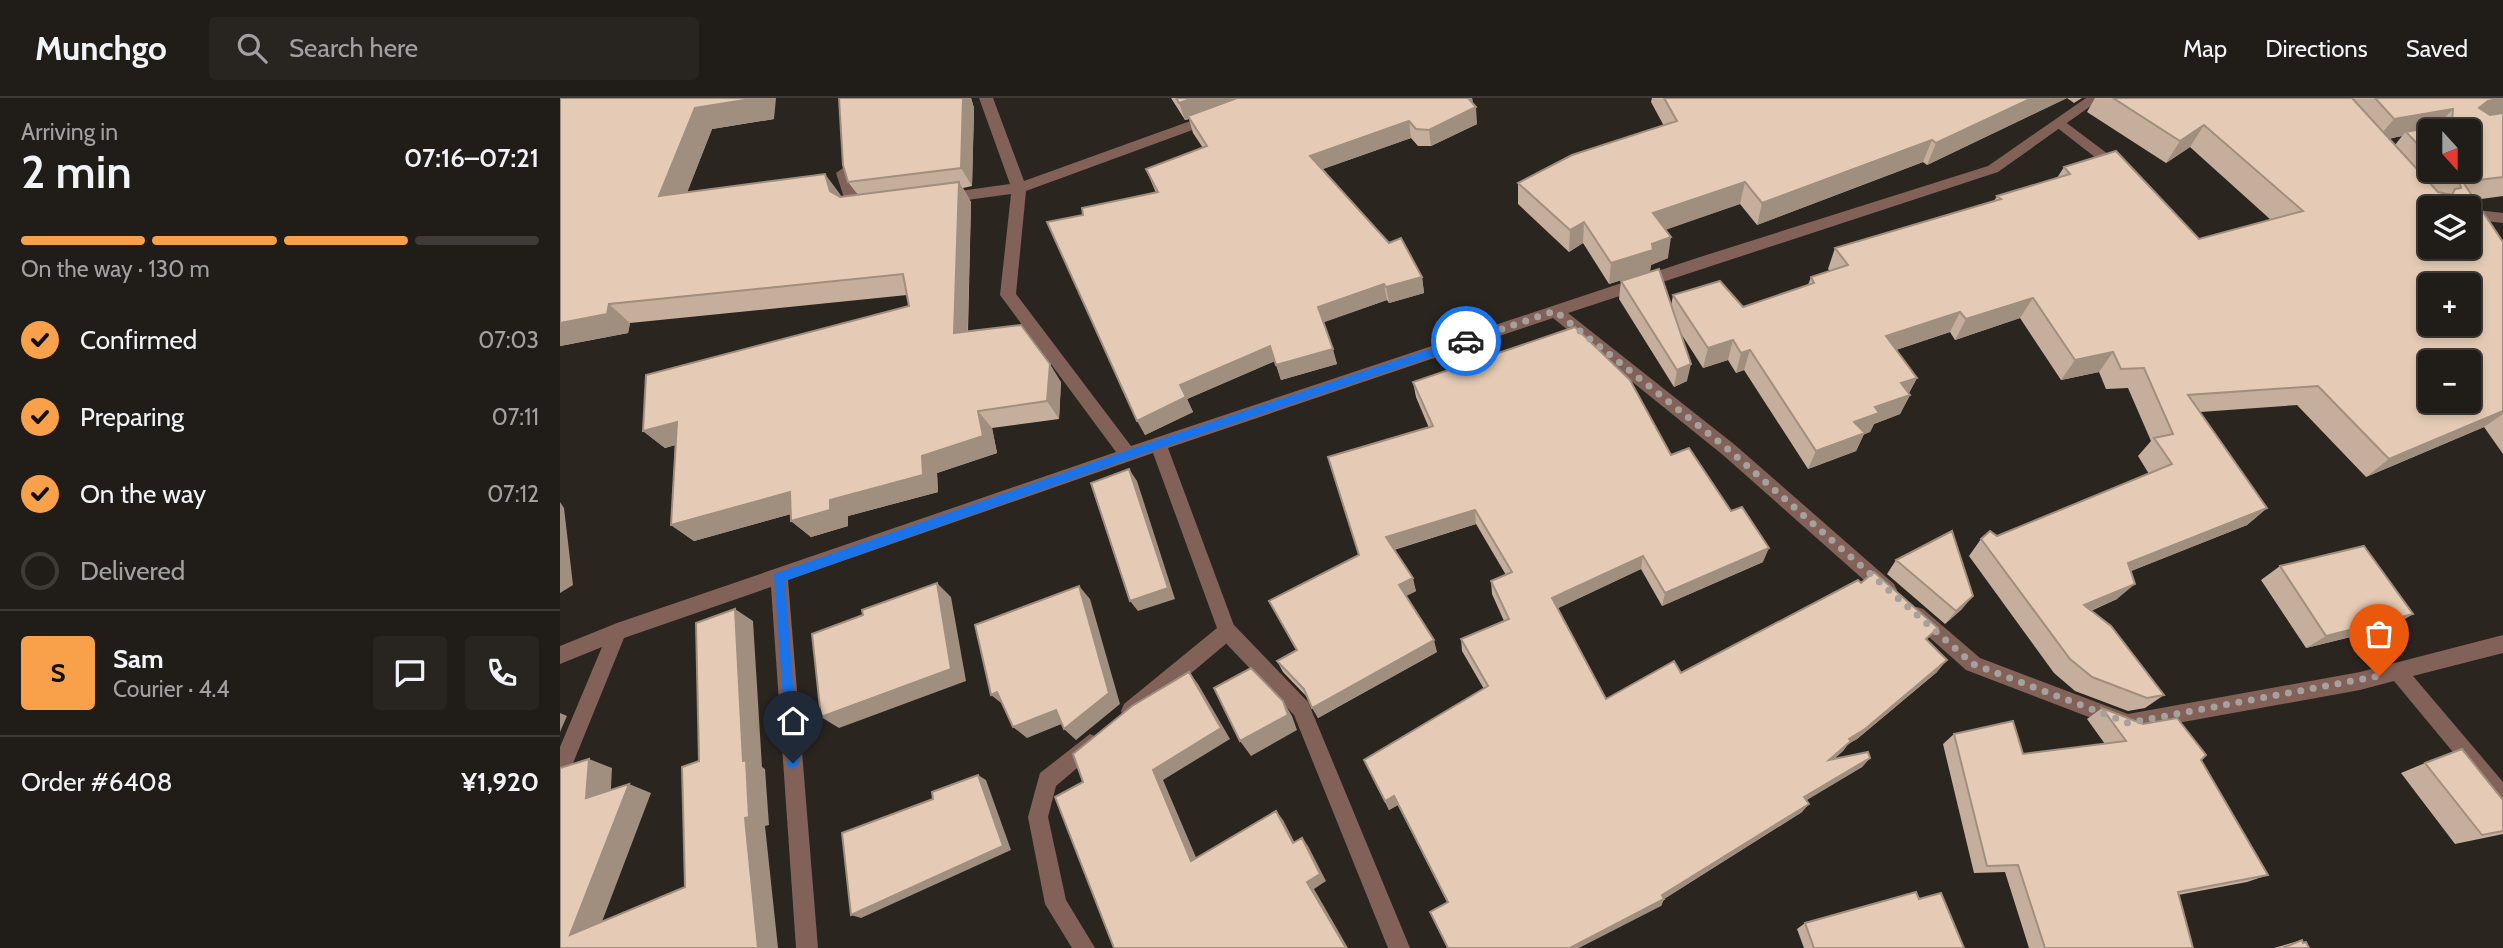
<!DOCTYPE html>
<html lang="en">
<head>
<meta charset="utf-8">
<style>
	:root { --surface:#201c18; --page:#282521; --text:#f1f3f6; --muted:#a2a1a2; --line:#3d3a37; --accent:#f8a14a }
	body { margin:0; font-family:Cabin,sans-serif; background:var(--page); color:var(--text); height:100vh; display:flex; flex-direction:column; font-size:26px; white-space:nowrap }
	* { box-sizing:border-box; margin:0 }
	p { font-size:23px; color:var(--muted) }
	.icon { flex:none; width:38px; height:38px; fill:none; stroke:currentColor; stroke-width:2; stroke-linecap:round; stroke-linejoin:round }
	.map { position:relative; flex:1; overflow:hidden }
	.drawer { display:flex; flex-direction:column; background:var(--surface); width:560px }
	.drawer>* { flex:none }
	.needle { width:46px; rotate:159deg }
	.tools { position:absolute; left:1858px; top:21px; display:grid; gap:14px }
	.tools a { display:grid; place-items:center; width:63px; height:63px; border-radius:7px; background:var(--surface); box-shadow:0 4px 10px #0003,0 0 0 2px var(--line); font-size:35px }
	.pin { position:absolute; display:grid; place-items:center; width:60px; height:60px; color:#fff; margin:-72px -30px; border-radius:50% 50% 50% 0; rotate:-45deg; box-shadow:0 0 7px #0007 }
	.pin .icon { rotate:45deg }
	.courier { position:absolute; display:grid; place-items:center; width:70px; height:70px; margin:-35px; border:5px solid #1a73e8; border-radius:50%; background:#fff; color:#222; box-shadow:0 2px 9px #0007 }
	.head em { font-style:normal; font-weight:600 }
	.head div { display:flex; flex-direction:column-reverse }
	.head { display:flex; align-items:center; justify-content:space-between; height:119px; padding:0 21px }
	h1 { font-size:46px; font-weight:600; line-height:52px }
	.bar { display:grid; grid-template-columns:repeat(4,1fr); gap:10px 7px; align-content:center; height:84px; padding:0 21px }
	.bar i { height:9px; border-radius:5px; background:var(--line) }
	.bar .current { background:var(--accent) }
	.bar p { grid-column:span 4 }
	.line { display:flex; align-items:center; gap:18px; padding:0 21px; border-top:2px solid var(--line) }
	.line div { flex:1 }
	.round { display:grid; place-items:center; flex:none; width:74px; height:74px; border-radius:7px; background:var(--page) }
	ol { padding:0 21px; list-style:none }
	li { display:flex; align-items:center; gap:21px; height:77px }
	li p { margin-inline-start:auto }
	li .icon { padding:7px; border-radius:50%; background:var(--accent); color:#111; stroke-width:4 }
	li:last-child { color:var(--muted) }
	li i { width:38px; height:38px; border:4px solid var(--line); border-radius:50% }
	header { display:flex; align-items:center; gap:42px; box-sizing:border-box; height:98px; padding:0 35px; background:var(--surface); border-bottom:2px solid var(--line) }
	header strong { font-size:33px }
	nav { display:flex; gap:38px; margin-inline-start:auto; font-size:24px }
	.search { width:490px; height:63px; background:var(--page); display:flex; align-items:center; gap:18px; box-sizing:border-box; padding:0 24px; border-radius:7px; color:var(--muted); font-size:26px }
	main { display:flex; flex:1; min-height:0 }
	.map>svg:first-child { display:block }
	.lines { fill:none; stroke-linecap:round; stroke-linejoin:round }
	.lane { fill:#826158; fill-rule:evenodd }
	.street { fill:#826158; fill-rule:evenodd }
	.wall { fill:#c5af9c; fill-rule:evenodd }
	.shaded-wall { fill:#a08e7f }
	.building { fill:#e5cbb5; stroke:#a08e7f; stroke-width:2; fill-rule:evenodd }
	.route { fill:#1a73e8 }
	.done { stroke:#a6a19d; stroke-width:7; stroke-dasharray:0 12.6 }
</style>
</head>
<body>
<header>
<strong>Munchgo</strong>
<div class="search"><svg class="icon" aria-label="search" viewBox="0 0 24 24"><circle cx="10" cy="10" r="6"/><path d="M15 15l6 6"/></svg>Search here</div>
<nav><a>Map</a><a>Directions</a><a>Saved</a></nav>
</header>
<main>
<section class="drawer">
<div class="head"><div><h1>2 min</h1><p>Arriving in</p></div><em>07:16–07:21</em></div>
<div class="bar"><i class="current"></i><i class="current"></i><i class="current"></i><i></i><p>On the way · 130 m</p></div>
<ol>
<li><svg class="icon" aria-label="check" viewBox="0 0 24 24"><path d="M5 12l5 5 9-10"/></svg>Confirmed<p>07:03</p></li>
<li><svg class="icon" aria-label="check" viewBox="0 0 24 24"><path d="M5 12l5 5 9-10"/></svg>Preparing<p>07:11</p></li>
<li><svg class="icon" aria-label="check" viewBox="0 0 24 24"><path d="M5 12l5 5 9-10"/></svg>On the way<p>07:12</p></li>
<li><i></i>Delivered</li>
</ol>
<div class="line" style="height:126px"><b class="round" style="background:var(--accent);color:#111">S</b><div><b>Sam</b><p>Courier · 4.4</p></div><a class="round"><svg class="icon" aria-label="chat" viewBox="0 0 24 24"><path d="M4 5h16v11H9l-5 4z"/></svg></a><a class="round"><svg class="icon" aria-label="phone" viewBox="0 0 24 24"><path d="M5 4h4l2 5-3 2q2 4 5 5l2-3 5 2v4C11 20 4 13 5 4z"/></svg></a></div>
<div class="line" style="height:91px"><div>Order #6408</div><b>¥1,920</b></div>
</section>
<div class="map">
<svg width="1943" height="850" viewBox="0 0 1943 850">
	<rect width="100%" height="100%" fill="#2b2520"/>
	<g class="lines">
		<path class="lane" d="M1500,20L1564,68V74H1554L1495,28L1493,25Z
			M667,525L674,527L748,604L850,850H828L734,617L660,539L658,533L660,527Z"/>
		<path class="street" d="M419,0H433L464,83L647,17L652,15L659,20L657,23L466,93L456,196L571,348L1140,159L1428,68L1526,0H1542L1438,74L1008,215L1175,347L1334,486L1337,492L1334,498L1328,500L1322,498L1163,357L993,220L608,350L676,533L674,539L578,620L571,622L564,620L561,613L564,606L657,530L593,355L228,482L258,850H236L211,489L64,540L7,680L0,683V649L42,549L0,566V548L57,525L556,354L440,197L451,96L385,105L378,100L385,95L450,86Z
			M283,70L290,75L300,106L307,107L309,111L307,115L295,117L288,112L276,75Z
			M1909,111L1943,115V125L1909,121Z
			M1357,509L1363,511L1420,560L1568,616L1800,574L1943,537V555L1853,578L1943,684V709L1936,706L1834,583L1800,592L1568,634L1406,572L1351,523L1348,517L1351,511Z
			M530,636L537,639L540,646L537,653L496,688L488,719L506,802L535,850H512L485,806L468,719L480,675Z"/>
	</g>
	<path class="wall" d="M0,0L214,21L152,31L127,94L280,96L281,99L298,97L288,84L279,0H411L414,10L412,88L403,90L411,104L408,234L501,284L499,321L432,330L437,355L377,375L378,394L288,418V428L251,439L231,423V416L134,443L111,427L115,347L105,350L83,333L349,208L347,197L70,225L68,235L0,248Z
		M611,0H912L917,26L871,48H858L851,40L763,71L829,145L862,179L864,195L829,205L827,202L763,224L777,266L721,282L715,263L627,301L633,314L585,337L523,117L596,95L586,71L643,50L633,35L629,21L625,22Z
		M1092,0H1522L1514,5L1507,0L1367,67L1363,64L1197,127L1180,106L1105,131L1108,160L1091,167L1090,173L1049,186L1023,145L1009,154L958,106V85L1104,28L1091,4Z
		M1535,0H1943V98L1914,102L1943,144V356L1924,329L1806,379L1737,307L1640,314L1707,410L1687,427L1571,473L1557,501L1531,513L1604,597L1585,610L1568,613L1515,593L1494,575L1409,458L1421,441L1437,438L1589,376L1578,358L1591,343L1568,290L1546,291L1539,274L1501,282L1460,220L1395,242L1390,234L1336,252L1357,280L1349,295L1350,297L1340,316L1314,326L1310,334L1304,336L1296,353L1248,371L1184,272L1176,275L1168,262L1143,270L1120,234L1127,283L1114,289L1059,201L1061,183L1111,208L1113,197L1183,209L1248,187L1251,179L1270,173L1268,171L1275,150L1434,103L1437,98L1497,80L1504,69L1639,141L1711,122L1630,49L1606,65L1527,14ZM1871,33L1909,72H1871ZM1842,38L1835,47L1829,41L1837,39Z
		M853,284L1111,357L1203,464L1102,508L1081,471L998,510L1046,601L1121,575L1367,543L1377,574L1297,641L1288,646L1283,653L1274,661L1310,660L1302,669L1246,702L1242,714L1104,801L1101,808L887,804L838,707L829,712L804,662L924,591L902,553L901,541L944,523L932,496L931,483L946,477L916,426L834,452L856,493L846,498L877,554L758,620L748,600L723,574L717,563L736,552L709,503L798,457L869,330L856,299Z
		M1336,462L1402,511L1385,526L1327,476Z
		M1720,468L1853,516L1831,529L1746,550L1701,482Z
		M1542,610L1641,662L1708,777L1687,784L1618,797L1633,850H1469L1445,774L1414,775L1383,646L1394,636L1463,656L1545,646L1527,621Z
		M1865,665L1943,702V736L1895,746L1841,675Z
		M1359,801L1404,850H1244L1237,831L1245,825Z
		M1742,842L1743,845L1749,850H1714Z"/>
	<path class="shaded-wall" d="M197,0H216L214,21L152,31L118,118L99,98L135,10Z
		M403,0H411L414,10L412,88L401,70Z
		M633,0H685L628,18L629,21L625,22L619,5Z
		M907,0H912L913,10L916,9L917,26L871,48L869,32Z
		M1472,0H1507L1367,67L1376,45Z
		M1943,1V19L1898,33L1919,10L1928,3Z
		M1893,11L1873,33L1846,34L1842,38L1815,43L1834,21Z
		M849,23L851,40L754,74L750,58Z
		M1644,27L1630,49L1606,65L1620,43Z
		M1372,42L1363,64L1197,127L1202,105Z
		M265,76L280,96L285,113L270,93Z
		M399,84L411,104L407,254L394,235Z
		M1185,84L1180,106L1091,137L1093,115Z
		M1024,124L1023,145L1009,154L1010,132Z
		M1111,139L1108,160L1091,167L1090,173L1049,186L1051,165L1092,146Z
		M862,179L864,195L829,205L826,189Z
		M824,186L827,202L762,225L758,209Z
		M1473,200L1460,220L1395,242L1406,221Z
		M49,206L70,225L68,235L0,248V225Z
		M1400,214L1390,234L1317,258L1326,238Z
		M1173,242L1168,262L1143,270L1148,250Z
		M710,248L715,263L627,301L633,314L585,337L577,323L620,287Z
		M773,251L777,266L721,282L716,267Z
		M1190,252L1184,272L1176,275L1181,255Z
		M1553,254L1539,274L1501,282L1515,262Z
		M490,266L501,284L499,321L487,303Z
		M1131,266L1127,283L1114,289L1117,272Z
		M1357,280L1347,298L1350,297L1340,316L1314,326L1310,334L1304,336L1296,353L1248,371L1256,353L1341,285Z
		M418,313L432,330L437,355L377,375L378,394L288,418V428L251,439L231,423L270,402L362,358Z
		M1943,313V316L1924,329L1806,379L1829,361Z
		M117,324L138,341L105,350L83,333Z
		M569,371L577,383L615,501L578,513L570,503Z
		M230,394L249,411L134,443L111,427Z
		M0,404L4,410L13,487L0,495Z
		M1707,410L1687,427L1551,481L1568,465Z
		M915,412L916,426L829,453L826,439Z
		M1209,450L1203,464L1102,508L1105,495Z
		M1083,458L1081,471L992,513V500Z
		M853,480L856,493L842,500L839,487Z
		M377,485L391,499L406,583L279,630L261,619Z
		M1575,486L1557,501L1508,522L1524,507Z
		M519,488L530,501L560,606L516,642L504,631Z
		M1413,498L1402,511L1385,526L1396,513Z
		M175,511L193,523L202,669L205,671L209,727L205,728L218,850H198L185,720Z
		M1853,516L1831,529L1746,550L1766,538Z
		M874,542L877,554L758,620L752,610Z
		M1387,562L1377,574L1297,641L1288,646L1283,653L1261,672L1289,641Z
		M629,574L638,586L670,641L603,682L641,771L631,763L593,672Z
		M437,594L445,608L431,597Z
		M723,603L732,618L737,632L691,658L680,643Z
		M496,612L509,623L467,640L453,629Z
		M0,615L7,618L0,634Z
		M1310,660L1302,669L1237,708L1244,699Z
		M29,661L52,670L50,709L26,700Z
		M418,677L426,682L451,752L301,820L291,817Z
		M69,686L91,695L35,842L10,837Z
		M834,698L838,707L829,712L825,703Z
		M1249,706L1242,714L1099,804L1102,797Z
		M716,713L723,722L739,753L733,745Z
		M742,740L748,748L766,783L754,791L788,850H786L747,784Z
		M1104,801L1101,808L1019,850H1010Z"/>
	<path class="building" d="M0,0H197L135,10L99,98L265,76L270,93L280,99L399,84L394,235L461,227L490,266L487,303L418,313L423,338L362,358L363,377L270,402V412L231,423L230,394L111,427L117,324L83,333L86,277L349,208L343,176L49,206L47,216L0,225Z
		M279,0H403L401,70L288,84L283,67Z
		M616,0H633L619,5Z
		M677,0H908L916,9L869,32L856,31L849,23L750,58L829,145L841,140L862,179L826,189L824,186L758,209L773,251L716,267L710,248L620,287L626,299L577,323L487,124L523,117L522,110L598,94L586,71L647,48L628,18Z
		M1104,0H1472L1376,45L1372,42L1202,105L1185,84L1093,115L1111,139L1092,146L1093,152L1051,165L1024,124L1010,132L958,85L1012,57L1117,23Z
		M1553,0H1792L1878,94L1892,97L1895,91L1901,90L1900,86L1891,81L1882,72H1909V33H1871V60L1846,34L1892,25L1893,11L1834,21L1815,0H1943L1928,3L1919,10L1930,17L1943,15V79L1903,84L1943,144V313L1829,361L1758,288L1628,297L1707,410L1568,465L1575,486L1524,507L1551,528L1604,597L1587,600L1532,579L1510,561L1421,441L1430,433L1437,438L1612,366L1594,340L1613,336L1584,270L1561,271L1553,254L1515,262L1473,200L1406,221L1400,214L1326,238L1357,280L1341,285L1350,297L1315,309L1319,315L1294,324L1305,335L1256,353L1190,252L1181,255L1173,242L1148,250L1113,197L1160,183L1183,209L1254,185L1251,179L1288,167L1275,150L1441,101L1437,98L1510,76L1504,69L1556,53L1639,141L1743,113L1644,27L1620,43ZM1871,110H1909V149H1871ZM1871,187H1909V226H1871ZM1871,264H1909V303H1871Z
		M1099,171L1131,266L1117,272L1061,183Z
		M1015,229L1070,282L1111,357L1129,350L1171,413L1182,409L1209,450L1105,495L1083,458L992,500L1046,601L1114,563L1121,575L1298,482L1301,485L1314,474L1378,530L1366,541L1387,562L1305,631L1289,641L1291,643L1269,662L1308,654L1310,660L1244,699L1249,706L1102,797L1104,801L1010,850H888L870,814L888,804L834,698L825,703L804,662L928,588L901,541L949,521L931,483L952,474L915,412L826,439L853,480L839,487L874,542L752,610L744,591L717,563L737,552L709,503L799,457L768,359L873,328L853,284Z
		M569,371L608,490L570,503L531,385Z
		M1392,433L1413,498L1396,513L1336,462Z
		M1804,448L1853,516L1766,538L1720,468Z
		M377,485L391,571L261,619L252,536L303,517L302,512Z
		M519,488L549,595L504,631L496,612L453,629L437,594L431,597L415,527Z
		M175,511L183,663L186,662L189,719L185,720L198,850H0V670L29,661L26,700L69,686L10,837L125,789L122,669L139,663L136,525Z
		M691,570L723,603L728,617L680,643L654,590Z
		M629,574L661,630L593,672L631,763L716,713L733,745L742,740L760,776L747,784L786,850H554L495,699L523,684L513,656L572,608Z
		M1542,610L1583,626L1617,620L1646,657L1641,662L1708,777L1618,794L1633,850H1485L1458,767L1427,768L1394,636L1453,623L1463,656L1566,643Z
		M1902,651L1943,702V733L1922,737L1865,665Z
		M418,677L443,748L291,817L282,735L373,701L372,694Z
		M1356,794L1359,801L1381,795L1404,850H1254L1245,825Z
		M1742,842L1743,845L1746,844L1749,850H1723Z"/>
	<path class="route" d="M906,239L910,240V246L586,355L225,483L239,665L233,671L228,669L214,476L583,347Z"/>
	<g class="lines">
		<path class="done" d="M906,243L995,213L1169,352L1413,566L1568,625L1819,578"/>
	</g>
</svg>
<div class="tools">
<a><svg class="needle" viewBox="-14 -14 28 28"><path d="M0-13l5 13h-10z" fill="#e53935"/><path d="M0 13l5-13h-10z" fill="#a2a1a2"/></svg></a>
<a><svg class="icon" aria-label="layers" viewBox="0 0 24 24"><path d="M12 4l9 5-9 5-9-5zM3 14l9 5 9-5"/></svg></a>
<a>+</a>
<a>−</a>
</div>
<div class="pin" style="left:1819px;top:578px;background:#ea580c"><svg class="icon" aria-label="bag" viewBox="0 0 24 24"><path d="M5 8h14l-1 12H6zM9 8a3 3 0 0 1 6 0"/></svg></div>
<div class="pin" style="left:233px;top:665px;background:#1f2937"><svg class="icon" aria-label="home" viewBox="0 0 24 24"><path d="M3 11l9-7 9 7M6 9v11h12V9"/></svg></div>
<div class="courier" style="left:906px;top:243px"><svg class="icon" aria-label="car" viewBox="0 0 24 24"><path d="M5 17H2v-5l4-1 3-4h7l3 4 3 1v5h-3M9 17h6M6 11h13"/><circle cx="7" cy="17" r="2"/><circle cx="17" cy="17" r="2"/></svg></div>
</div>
</main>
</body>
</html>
